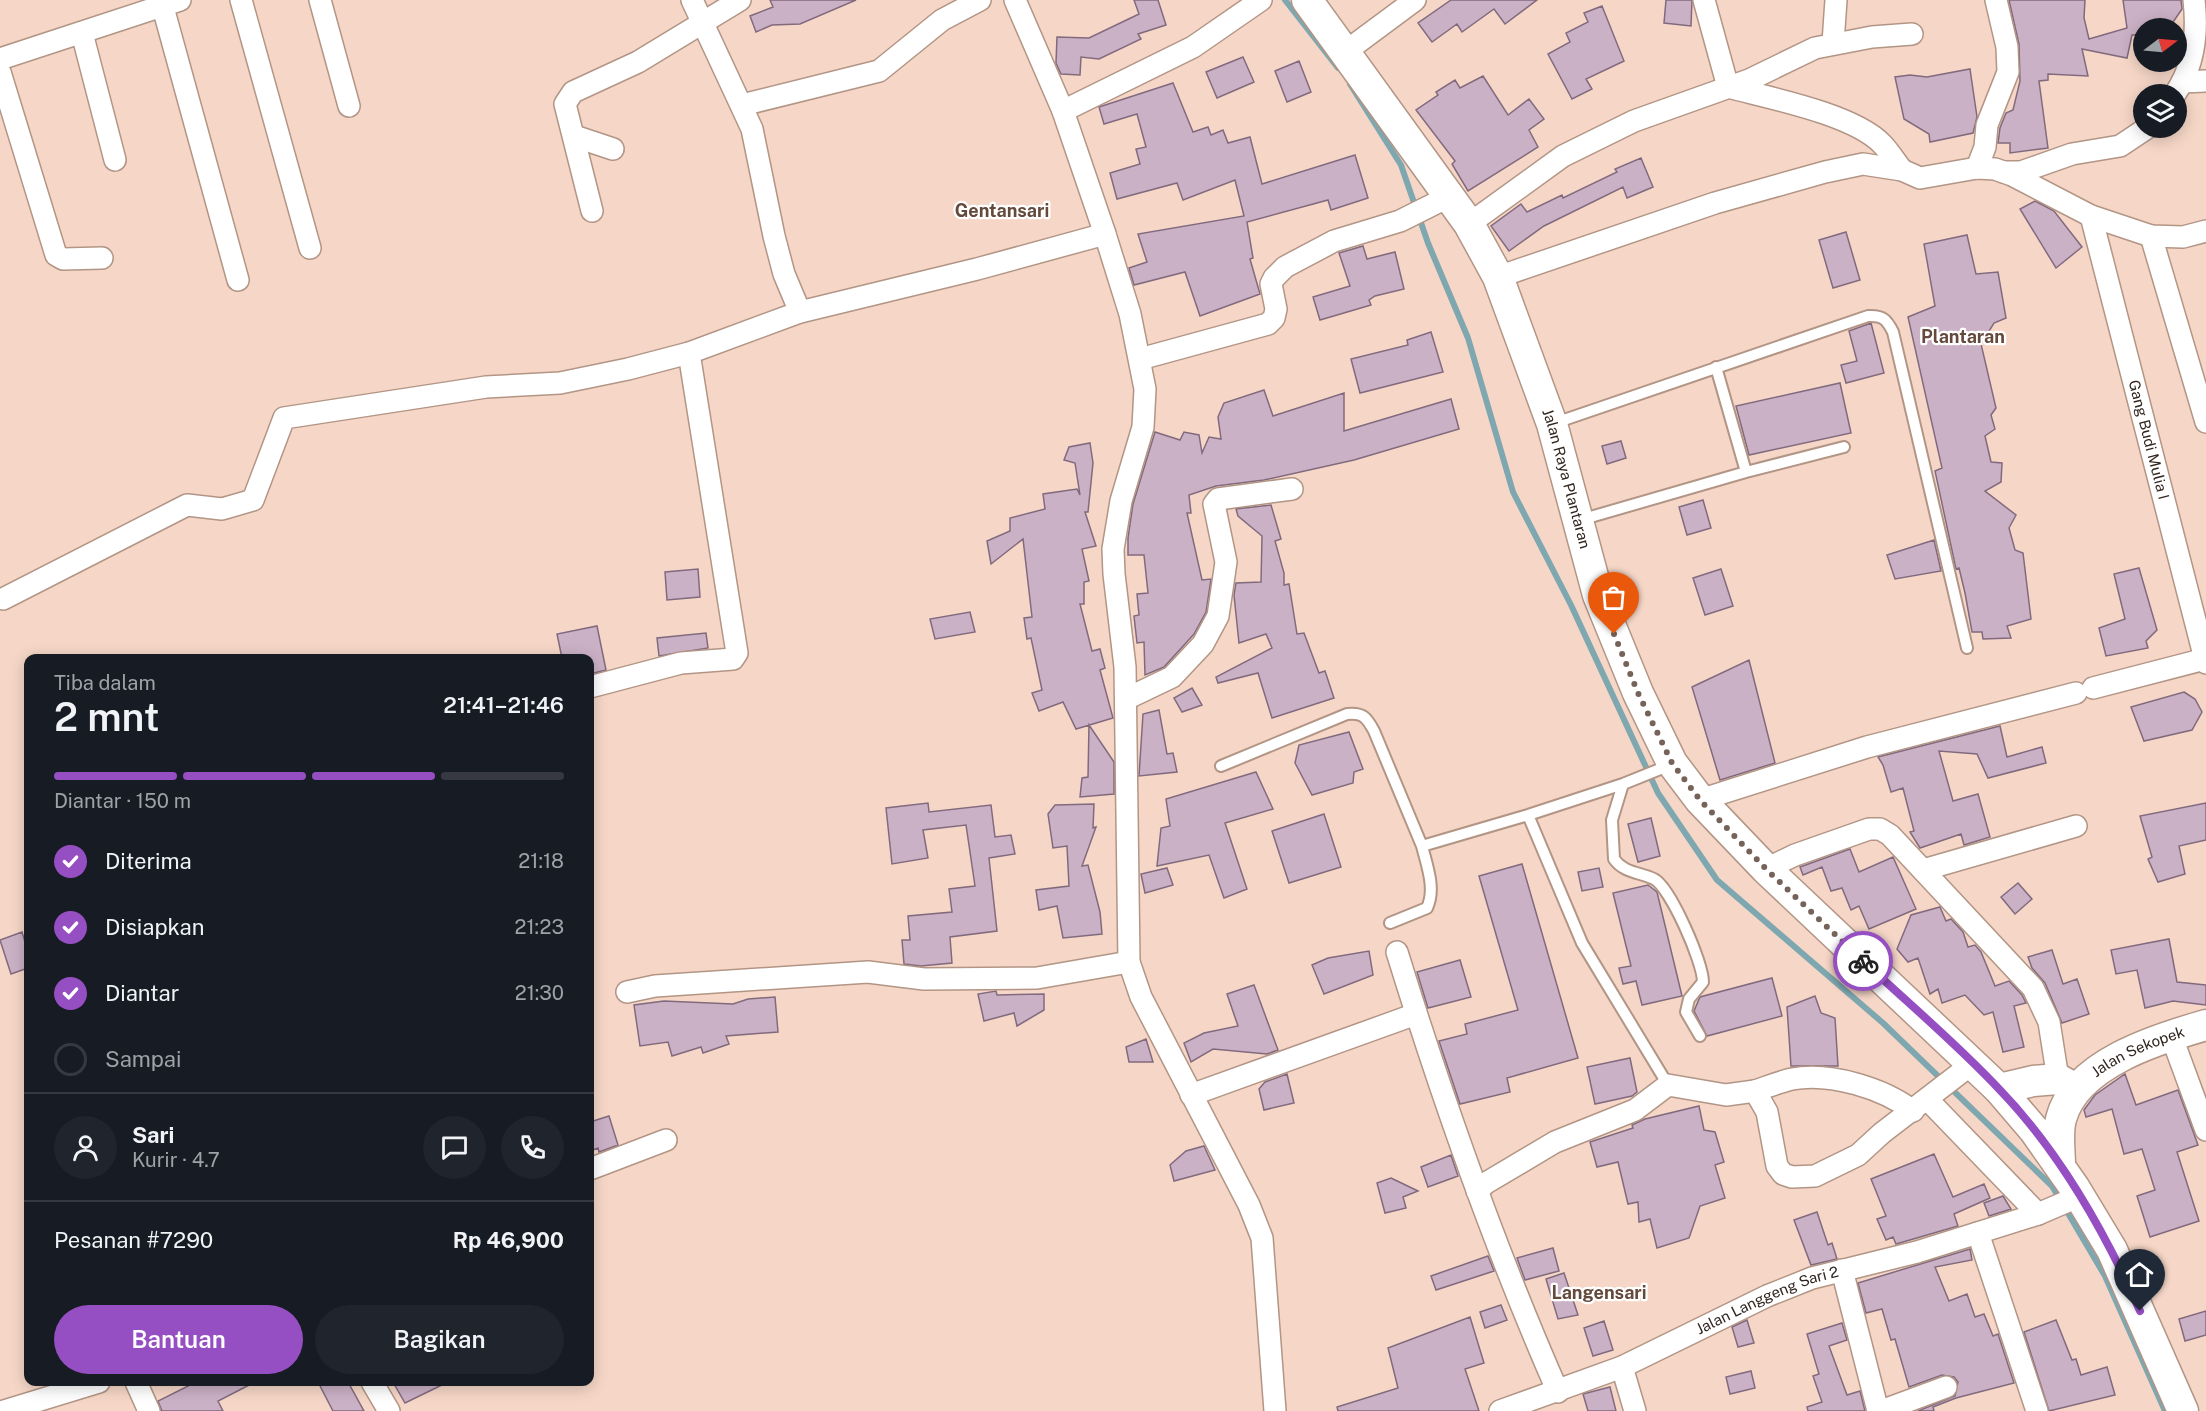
<!DOCTYPE html>
<html lang="id">
<head>
<meta charset="utf-8">
<style>
	:root { --surface:#171b24; --page:#20242c; --text:#f1f3f6; --muted:#9ea1a6; --line:#363941; --accent:#954fc2 }
	body { margin:0; font-family:"Public Sans",sans-serif; background:var(--page); color:var(--text); height:100vh; display:flex; flex-direction:column; font-size:22px; white-space:nowrap }
	* { box-sizing:border-box; margin:0 }
	p { font-size:20px; color:var(--muted) }
	.icon { flex:none; width:33px; height:33px; fill:none; stroke:currentColor; stroke-width:2; stroke-linecap:round; stroke-linejoin:round }
	.map { position:relative; flex:1; overflow:hidden }
	.sheet { position:absolute; left:24px; top:654px; width:570px; height:732px; display:flex; flex-direction:column; background:var(--surface); border-radius:12px; box-shadow:0 3px 15px #0003 }
	.sheet>* { flex:none }
	.needle { width:39px; rotate:74deg }
	.tools { position:absolute; left:2133px; top:18px; display:grid; gap:12px }
	.tools a { display:grid; place-items:center; width:54px; height:54px; border-radius:50%; background:var(--surface); box-shadow:0 3px 15px #0003; font-size:30px }
	.pin { position:absolute; display:grid; place-items:center; width:51px; height:51px; color:#fff; margin:-62px -26px; border-radius:50% 50% 50% 0; rotate:-45deg; box-shadow:0 0 6px #0007 }
	.pin .icon { rotate:45deg }
	.courier { position:absolute; display:grid; place-items:center; width:60px; height:60px; margin:-30px; border:4px solid #954fc2; border-radius:50%; background:#fff; color:#222; box-shadow:0 2px 8px #0007 }
	.overview em { font-style:normal; font-weight:600 }
	.overview div { display:flex; flex-direction:column-reverse }
	.overview { display:flex; align-items:center; justify-content:space-between; height:102px; padding:0 30px }
	h1 { font-size:39px; font-weight:600; line-height:45px }
	.bar { display:grid; grid-template-columns:repeat(4,1fr); gap:9px 6px; align-content:center; height:72px; padding:0 30px }
	.bar i { height:8px; border-radius:4px; background:var(--line) }
	.bar .active { background:var(--accent) }
	.bar p { grid-column:span 4 }
	.line { display:flex; align-items:center; gap:15px; padding:0 30px; border-top:2px solid var(--line) }
	.line div { flex:1 }
	.round { display:grid; place-items:center; flex:none; width:63px; height:63px; border-radius:32px; background:var(--page) }
	ol { padding:0 30px; list-style:none }
	li { display:flex; align-items:center; gap:18px; height:66px }
	li p { margin-inline-start:auto }
	li .icon { padding:6px; border-radius:50%; background:var(--accent); color:#fff; stroke-width:4 }
	li:last-child { color:var(--muted) }
	li i { width:33px; height:33px; border:3px solid var(--line); border-radius:50% }
	.primary-button { display:flex; gap:12px; margin-top:auto; padding:12px 30px }
	.primary-button a { flex:1; height:69px; border-radius:36px; background:var(--accent); color:#fff; font-size:24px; font-weight:600; line-height:69px; text-align:center }
	.primary-button a+a { background:var(--page); color:var(--text) }
	.map>svg:first-child { display:block }
	.lines { fill:none; stroke-linecap:round; stroke-linejoin:round }
	.stream { stroke:#7ea7b0; stroke-width:6 }
	.building { fill:#cbb1c6; stroke:#826a7e; stroke-width:1.5 }
	.lane-casing { stroke:#b29585; stroke-width:14 }
	.street-casing { stroke:#b29585; stroke-width:24 }
	.secondary-casing { stroke:#b29585; stroke-width:33 }
	.lane { stroke:#fff; stroke-width:10 }
	.street { stroke:#fff; stroke-width:21 }
	.secondary { stroke:#fff; stroke-width:30 }
	.done { stroke:#75635a; stroke-width:6; stroke-dasharray:0 10.8 }
	.route { stroke:#954fc2; stroke-width:8 }
	.labels { text-anchor:middle; stroke-width:4.5; stroke-linejoin:round; paint-order:stroke }
	.street-label { font-size:15px; fill:#30251f; stroke:#fff }
	.quarter-label { font-size:18px; font-weight:bold; fill:#634a3c; stroke:#fff }
</style>
</head>
<body>
<div class="map">
<svg width="2206" height="1411" viewBox="0 0 2206 1411">
	<rect width="100%" height="100%" fill="#f6d7c7"/>
	<g class="lines">
		<path class="stream" d="M1285,0L1338,68
			M1350,84L1401,165L1428,243L1468,338L1513,492L1571,605L1658,793L1717,880L1883,1023L2052,1186L2105,1276L2165,1411"/>
	</g>
	<path class="building" d="M770,0H856L800,24L772,25L756,32L750,16L773,7Z
		M1134,0H1158L1166,25L1138,34L1141,39L1099,59L1081,57L1080,75L1061,74L1056,63L1057,37L1089,38L1139,14Z
		M1451,0H1537L1505,24L1494,9L1462,32L1457,24L1432,42L1418,23Z
		M1666,0H1692L1691,26L1664,23Z
		M2009,0H2085L2084,18L2089,39L2127,28L2123,0H2181L2182,9L2169,28H2144V35H2132L2127,58L2082,49L2088,76L2048,74V80L2039,81L2048,148L2010,153V143H1998L2000,128L2006,113L2013,110L2020,81L2019,44Z
		M1602,6L1624,61L1586,79L1592,89L1572,99L1548,54L1570,42L1566,33L1588,22L1584,13Z
		M1243,57L1254,82L1217,98L1206,72Z
		M1299,61L1311,92L1287,102L1275,71Z
		M1970,69L1977,117L1973,133L1930,142L1929,134L1904,119L1895,77L1910,75L1927,77Z
		M1483,76L1508,115L1529,99L1544,119L1529,130L1538,147L1468,191L1452,164L1455,161L1416,110L1438,95L1436,92L1455,80L1460,88Z
		M1173,83L1193,132L1208,127L1211,135L1223,130L1228,143L1250,137L1262,184L1355,155L1368,198L1331,210L1328,200L1247,222L1253,258L1250,259L1260,294L1200,316L1185,272L1134,285L1129,268L1147,262L1138,234L1244,216L1235,180L1183,200L1177,183L1117,199L1110,173L1140,164L1136,149L1146,147L1137,114L1104,124L1099,107Z
		M1641,158L1653,187L1627,198L1623,187L1544,226L1509,251L1491,226L1521,204L1527,212L1562,195L1563,198L1617,172L1615,169Z
		M2035,201L2054,211L2082,247L2056,268L2020,209Z
		M1846,232L1860,280L1833,288L1819,240Z
		M1967,235L1976,274L1998,272L2006,318L1994,323L1981,344L1996,408L1991,415L1995,429L1985,436L1991,462L2002,463L2001,482L1985,491L2016,515L2009,528L2015,550L2023,553L2031,619L2007,626L2011,638L1983,639L1982,632H1972L1965,593L1959,568L1956,569L1935,471L1942,468L1908,317L1935,306L1924,244Z
		M1363,246L1367,259L1395,252L1404,289L1375,296L1369,300L1371,305L1320,320L1313,297L1350,286L1339,253Z
		M1871,323L1884,373L1846,383L1841,365L1857,361L1849,331Z
		M1431,332L1443,372L1360,393L1351,359L1408,345L1407,340Z
		M1840,383L1851,433L1749,455L1736,406Z
		M1264,390L1273,416L1344,393V431L1451,399L1459,429L1354,460L1264,480L1216,486L1189,495L1191,513H1187L1202,580L1211,579L1206,612L1194,634L1164,667L1145,675L1144,642L1137,643L1134,616L1139,615L1137,594L1148,593L1144,555H1128V538L1133,504L1155,432L1180,440L1184,432L1199,435L1202,453L1209,437L1221,439L1218,417L1224,403Z
		M1621,441L1626,458L1607,464L1602,446Z
		M1090,443L1093,463L1088,512H1085L1096,546L1082,549L1089,581L1084,582V604H1080L1092,651L1100,649L1105,668L1100,670L1113,718L1076,729L1063,702L1039,711L1032,693L1042,690L1031,638L1027,639L1024,618L1032,617L1023,539L991,564L987,541L1010,531V518L1045,509L1043,494L1077,489L1080,495L1075,463L1064,460L1069,447Z
		M1703,500L1711,528L1687,535L1679,507Z
		M1271,505L1281,539L1275,541L1284,573V585L1289,584L1297,634L1304,633L1319,673L1325,671L1334,698L1272,718L1258,673L1218,683L1216,677L1272,648L1266,634L1239,643L1234,595L1236,583L1261,582L1262,536L1238,516L1236,509Z
		M1934,540L1941,571L1895,579L1887,555Z
		M2139,568L2157,630L2146,641L2148,648L2106,656L2099,628L2125,619L2114,574Z
		M698,569L700,597L667,600L665,572Z
		M1721,569L1733,606L1705,615L1693,578Z
		M970,612L975,632L935,639L930,619Z
		M597,626L606,670L590,674V658H562L557,634Z
		M706,633L708,648L659,656L657,638Z
		M1749,660L1775,763L1720,780L1692,687Z
		M1192,688L1202,705L1182,712L1174,698Z
		M2184,692L2195,699L2202,712L2192,730L2144,741L2131,707Z
		M1159,710L1167,754L1173,753L1177,772L1139,776L1143,714Z
		M1089,725L1114,762V794L1080,797L1082,778L1088,777Z
		M2000,726L2007,757L2042,747L2046,763L1988,778L1977,754L1939,751L1953,801L1978,794L1990,837L1964,845L1961,834L1920,848L1910,832L1914,831L1903,788L1891,792L1883,765L1878,757Z
		M1349,732L1363,769L1354,772L1353,783L1312,795L1295,763L1299,745Z
		M1256,772L1273,809L1225,823L1247,889L1224,898L1209,855L1157,866L1161,828L1170,826L1166,799Z
		M928,803L929,812L991,805L995,837L1011,835L1015,854L989,858L997,931L950,937L952,963L921,966L904,964L902,940H910L908,916L952,912L949,889L975,886L966,825L923,830L928,858L892,864L886,808Z
		M2206,803V840L2179,846L2185,874L2158,882L2148,859L2152,857L2140,816Z
		M1094,804L1093,828L1096,827L1082,866L1088,865L1100,912L1102,934L1063,938L1057,906L1039,910L1036,890L1069,886L1067,846L1053,848L1048,814L1055,805Z
		M1324,814L1341,867L1289,883L1272,831Z
		M1651,818L1660,856L1638,862L1628,824Z
		M1850,849L1859,872L1893,857L1916,909L1869,929L1859,906L1851,910L1842,888L1831,891L1822,867L1803,875L1800,867Z
		M1522,864L1578,1058L1507,1078L1510,1092L1460,1104L1439,1041L1467,1034L1465,1024L1518,1010L1479,876Z
		M1167,868L1173,885L1145,893L1141,874Z
		M1599,868L1603,887L1582,891L1578,872Z
		M2018,883L2032,899L2015,914L2001,897Z
		M1648,885L1657,892L1682,996L1642,1005L1636,981L1623,984L1619,968L1631,966L1613,893Z
		M1940,907L1946,921L1951,919L1963,932L1968,947L1975,945L1981,952L1995,986L2009,981L2022,995L2026,1003L2014,1006L2024,1047L2003,1052L1993,1012L1984,1015L1965,995L1942,1003L1938,989L1930,994L1918,958L1908,962L1897,949L1911,915Z
		M22,932L28,952V968L11,974L0,940Z
		M2169,939L2177,982L2206,985V1005L2173,1001L2145,1008L2137,970L2116,974L2111,950Z
		M2052,950L2063,984L2077,979L2089,1014L2062,1023L2045,983L2032,968L2028,957Z
		M1369,951L1373,975L1324,994L1312,965L1328,958Z
		M1460,960L1471,997L1428,1008L1417,972Z
		M1772,978L1782,1016L1707,1036L1694,1011L1700,997Z
		M1254,985L1278,1050L1267,1054L1213,1049L1191,1062L1184,1043L1204,1033L1238,1026L1227,994Z
		M996,991L997,995L1044,994V1010L1017,1026L1014,1013L984,1021L978,994Z
		M1815,996L1821,1013L1835,1018L1838,1066H1791L1787,1007Z
		M775,997L778,1032L726,1036L729,1044L703,1053L701,1047L672,1056L668,1042L640,1046L634,1005L664,1001L733,1004L748,999Z
		M1146,1039L1153,1062H1129L1126,1047Z
		M1630,1058L1637,1092L1632,1096L1595,1104L1587,1067Z
		M1287,1074L1294,1103L1264,1110L1259,1089L1265,1082Z
		M2125,1074L2136,1105L2178,1090L2198,1145L2177,1152L2199,1221L2150,1237L2137,1196L2155,1190L2142,1149L2124,1154L2112,1109L2086,1117L2084,1110L2095,1095Z
		M1699,1106L1704,1130L1715,1132L1724,1162L1715,1165L1725,1198L1700,1206L1689,1238L1657,1248L1650,1219L1639,1222L1638,1202L1628,1204L1618,1162L1597,1167L1590,1142L1633,1128L1632,1125L1645,1119Z
		M609,1116L618,1145L599,1152L598,1148L590,1151V1122Z
		M1204,1146L1215,1170L1174,1181L1170,1165L1186,1151Z
		M1934,1154L1953,1197L1984,1184L1990,1198L1954,1214L1958,1226L1896,1244L1893,1237L1886,1240L1877,1219L1886,1216L1871,1179Z
		M1451,1155L1458,1176L1428,1187L1421,1167Z
		M1391,1178L1418,1191L1403,1197L1406,1208L1385,1213L1377,1183Z
		M2003,1196L2011,1209L1989,1216L1984,1203Z
		M1817,1212L1828,1245L1832,1243L1837,1259L1811,1265L1794,1220Z
		M1553,1248L1559,1271L1525,1280L1517,1258Z
		M1970,1249L1972,1260L1935,1267L1949,1301L1967,1294L1975,1317L1984,1314L1993,1336L1998,1334L2014,1383L1956,1398L1933,1407L1934,1411H1918L1955,1396L1958,1382L1954,1377L1942,1375L1909,1387L1895,1339L1891,1340L1882,1309L1866,1313L1858,1283Z
		M1488,1256L1494,1271L1436,1290L1431,1276Z
		M1564,1273L1578,1315L1558,1319L1546,1279Z
		M1501,1305L1507,1320L1485,1328L1480,1312Z
		M2206,1311V1335L2185,1341L2179,1319Z
		M1470,1317L1484,1363L1465,1369L1479,1411H1338L1337,1407L1398,1388L1388,1348Z
		M1747,1320L1754,1343L1738,1347L1732,1327Z
		M2056,1320L2072,1360L2076,1359L2081,1375L2107,1367L2115,1395L2049,1411L2024,1332Z
		M1604,1321L1613,1350L1593,1356L1584,1328Z
		M1842,1323L1847,1340L1829,1346L1847,1395L1860,1391L1865,1411H1808L1807,1407L1822,1402L1813,1376L1819,1374L1807,1334Z
		M1751,1371L1755,1388L1730,1394L1726,1377Z
		M196,1382H255L218,1401L223,1411H162L158,1401Z
		M318,1382H348L364,1411H333Z
		M393,1382H448L405,1403Z
		M1610,1387L1616,1411H1588L1583,1394Z"/>
	<g class="lines">
		<g class="lane-casing">
			<path id="lane" d="M1555,423L1868,316C1883,315 1887,320 1893,332L1967,648
				M1746,472L1844,447
				M1580,520L1746,472L1716,367
				M1221,766L1347,714C1363,712 1367,718 1374,731L1422,846
				M1623,784L1612,820L1614,859C1624,873 1639,872 1654,879C1670,887 1703,962 1703,982L1689,999L1686,1012L1700,1036
				M1528,815L1582,943L1668,1085
				M1390,923L1427,908C1436,889 1427,866 1422,846L1528,815L1623,784L1670,765"/>
		</g>
		<g class="street-casing">
			<g id="street">
				<path d="M161,0L238,280"/>
				<path d="M241,0L310,248"/>
				<path d="M320,0L349,106"/>
				<path d="M692,0L752,129L774,236L784,274L800,312"/>
				<path d="M1015,0L1063,111L1105,234L1130,314L1145,389L1143,427L1121,501L1113,549L1114,574L1125,667L1129,962L1141,997L1249,1205L1262,1238L1275,1411"/>
				<path d="M1704,0L1728,87C1769,98 1853,114 1882,144C1889,151 1895,161 1902,170"/>
				<path d="M82,33L115,160"/>
				<path d="M1833,43L1836,0"/>
				<path d="M1345,52L1415,0"/>
				<path d="M0,59L180,0"/>
				<path d="M0,72L56,255L63,259L102,258"/>
				<path d="M2182,82L2206,81"/>
				<path d="M2175,94C2194,66 2198,34 2194,0"/>
				<path d="M742,105L879,71L942,20L980,0"/>
				<path d="M1063,111L1193,47L1261,0"/>
				<path d="M574,136L613,149"/>
				<path d="M1977,168L1985,147L1987,125L2008,72L2007,47L1996,0"/>
				<path d="M2004,172H2021L2072,154L2120,146L2147,128"/>
				<path d="M592,211L565,104L573,92L638,62L740,0"/>
				<path id="s1" d="M2091,216L2206,663"/>
				<path d="M1469,224L1563,156L1634,121L1749,80L1815,48L1872,37L1912,34"/>
				<path d="M2151,236L2206,422"/>
				<path d="M1498,277L1715,203L1825,172L1863,164L1902,170L1920,178L1977,168L1995,169L2012,175L2091,216L2151,236L2183,237L2206,231"/>
				<path d="M1140,359L1268,324L1274,318L1276,309L1271,284L1274,278L1285,267L1334,241L1400,221L1448,197"/>
				<path d="M3,599L187,505L222,509L253,500L284,418L486,387L560,383L628,369L689,353L800,312L977,269L1105,234"/>
				<path d="M590,687L681,663L733,659L737,653L689,353"/>
				<path d="M2093,688L2205,659"/>
				<path d="M1126,699L1172,677L1203,644L1218,616L1226,562L1214,504L1218,499L1292,489"/>
				<path d="M1700,800L1867,747L2076,693"/>
				<path d="M1766,869L1795,855L1869,829H1880L1890,835L2033,988L2049,1022L2058,1079"/>
				<path d="M1923,870L2076,826"/>
				<path d="M1397,952C1443,1101 1495,1249 1558,1392"/>
				<path d="M627,992L655,986L868,972L924,979L1037,978L1129,962"/>
				<path d="M2171,1035L2206,1130"/>
				<path d="M1755,1091C1767,1087 1779,1082 1792,1079C1830,1072 1883,1088 1913,1111"/>
				<path d="M1191,1095L1416,1014"/>
				<path d="M1928,1100L2038,1214"/>
				<path d="M590,1169L666,1140"/>
				<path d="M1477,1191L1486,1183L1555,1142L1635,1110L1668,1085L1726,1095L1755,1091L1767,1112L1777,1166L1783,1174L1792,1177L1815,1176L1858,1155L1882,1133L1972,1064"/>
				<path d="M1978,1233L2037,1411"/>
				<path d="M1842,1270L1878,1411"/>
				<path d="M1622,1367L1635,1411"/>
				<path d="M136,1382L149,1411"/>
				<path d="M372,1382L389,1411"/>
				<path d="M4,1411L99,1382"/>
				<path id="s2" d="M1500,1411L1622,1367L1767,1296L1812,1278L1917,1252L2038,1214L2080,1196"/>
				<path d="M1881,1411L1946,1387"/>
			</g>
		</g>
		<g class="secondary-casing">
			<g id="secondary">
				<path id="s3" d="M1307,0L1469,224L1498,277L1552,424L1598,595L1638,693L1672,763L1700,800L1766,869L1999,1089L2034,1130L2074,1187L2112,1250L2183,1411"/>
				<path d="M1999,1089L2033,1081L2058,1079L2076,1089"/>
				<path id="s4" d="M2060,1166C2060,1151 2057,1133 2061,1119C2075,1064 2157,1039 2206,1025"/>
			</g>
		</g>
		<use href="#lane" class="lane"/>
		<use href="#street" class="street"/>
		<use href="#secondary" class="secondary"/>
	</g>
	<g class="lines">
		<path class="done" d="M1614,634L1638,693L1672,763L1700,800L1766,869L1863,961"/>
		<path class="route" d="M1863,961C1908,1003 1957,1044 1999,1089C2060,1152 2105,1232 2140,1311"/>
	</g>
	<g class="labels">
		<g class="street-label">
			<text dy="5" stroke="none"><textPath href="#s1" startOffset="231">Gang Budi Mulia I</textPath></text>
			<text dy="5" stroke="none"><textPath href="#s3" startOffset="550">Jalan Raya Plantaran</textPath></text>
			<text dy="5" stroke="none"><textPath href="#s4" startOffset="154">Jalan Sekopek</textPath></text>
			<text dy="5" stroke="none"><textPath href="#s2" startOffset="290">Jalan Langgeng Sari 2</textPath></text>
		</g>
		<g class="quarter-label">
			<text x="1002" y="217">Gentansari</text>
			<text x="1963" y="343">Plantaran</text>
			<text x="1599" y="1299">Langensari</text>
		</g>
	</g>
</svg>
<div class="tools">
<a><svg class="needle" viewBox="-14 -14 28 28"><path d="M0-13l5 13h-10z" fill="#e53935"/><path d="M0 13l5-13h-10z" fill="#9ea1a6"/></svg></a>
<a><svg class="icon" aria-label="layers" viewBox="0 0 24 24"><path d="M12 4l9 5-9 5-9-5zM3 14l9 5 9-5"/></svg></a>
</div>
<div class="pin" style="left:1614px;top:634px;background:#ea580c"><svg class="icon" aria-label="bag" viewBox="0 0 24 24"><path d="M5 8h14l-1 12H6zM9 8a3 3 0 0 1 6 0"/></svg></div>
<div class="pin" style="left:2140px;top:1311px;background:#1f2937"><svg class="icon" aria-label="home" viewBox="0 0 24 24"><path d="M3 11l9-7 9 7M6 9v11h12V9"/></svg></div>
<div class="courier" style="left:1863px;top:961px"><svg class="icon" aria-label="bike" viewBox="0 0 24 24"><circle cx="6" cy="16" r="4"/><circle cx="18" cy="16" r="4"/><path d="M6 16l4-8h5l3 8M10 8l3 8H6M13 5h3"/></svg></div>
<section class="sheet">
<div class="overview"><div><h1>2 mnt</h1><p>Tiba dalam</p></div><em>21:41–21:46</em></div>
<div class="bar"><i class="active"></i><i class="active"></i><i class="active"></i><i></i><p>Diantar · 150 m</p></div>
<ol>
<li><svg class="icon" aria-label="check" viewBox="0 0 24 24"><path d="M5 12l5 5 9-10"/></svg>Diterima<p>21:18</p></li>
<li><svg class="icon" aria-label="check" viewBox="0 0 24 24"><path d="M5 12l5 5 9-10"/></svg>Disiapkan<p>21:23</p></li>
<li><svg class="icon" aria-label="check" viewBox="0 0 24 24"><path d="M5 12l5 5 9-10"/></svg>Diantar<p>21:30</p></li>
<li><i></i>Sampai</li>
</ol>
<div class="line" style="height:108px"><a class="round"><svg class="icon" aria-label="person" viewBox="0 0 24 24"><circle cx="12" cy="8" r="4"/><path d="M4 21q1-7 8-7t8 7"/></svg></a><div><b>Sari</b><p>Kurir · 4.7</p></div><a class="round"><svg class="icon" aria-label="chat" viewBox="0 0 24 24"><path d="M4 5h16v11H9l-5 4z"/></svg></a><a class="round"><svg class="icon" aria-label="phone" viewBox="0 0 24 24"><path d="M5 4h4l2 5-3 2q2 4 5 5l2-3 5 2v4C11 20 4 13 5 4z"/></svg></a></div>
<div class="line" style="height:78px"><div>Pesanan #7290</div><b>Rp 46,900</b></div>
<div class="primary-button"><a>Bantuan</a><a>Bagikan</a></div>
</section>
</div>
</body>
</html>
